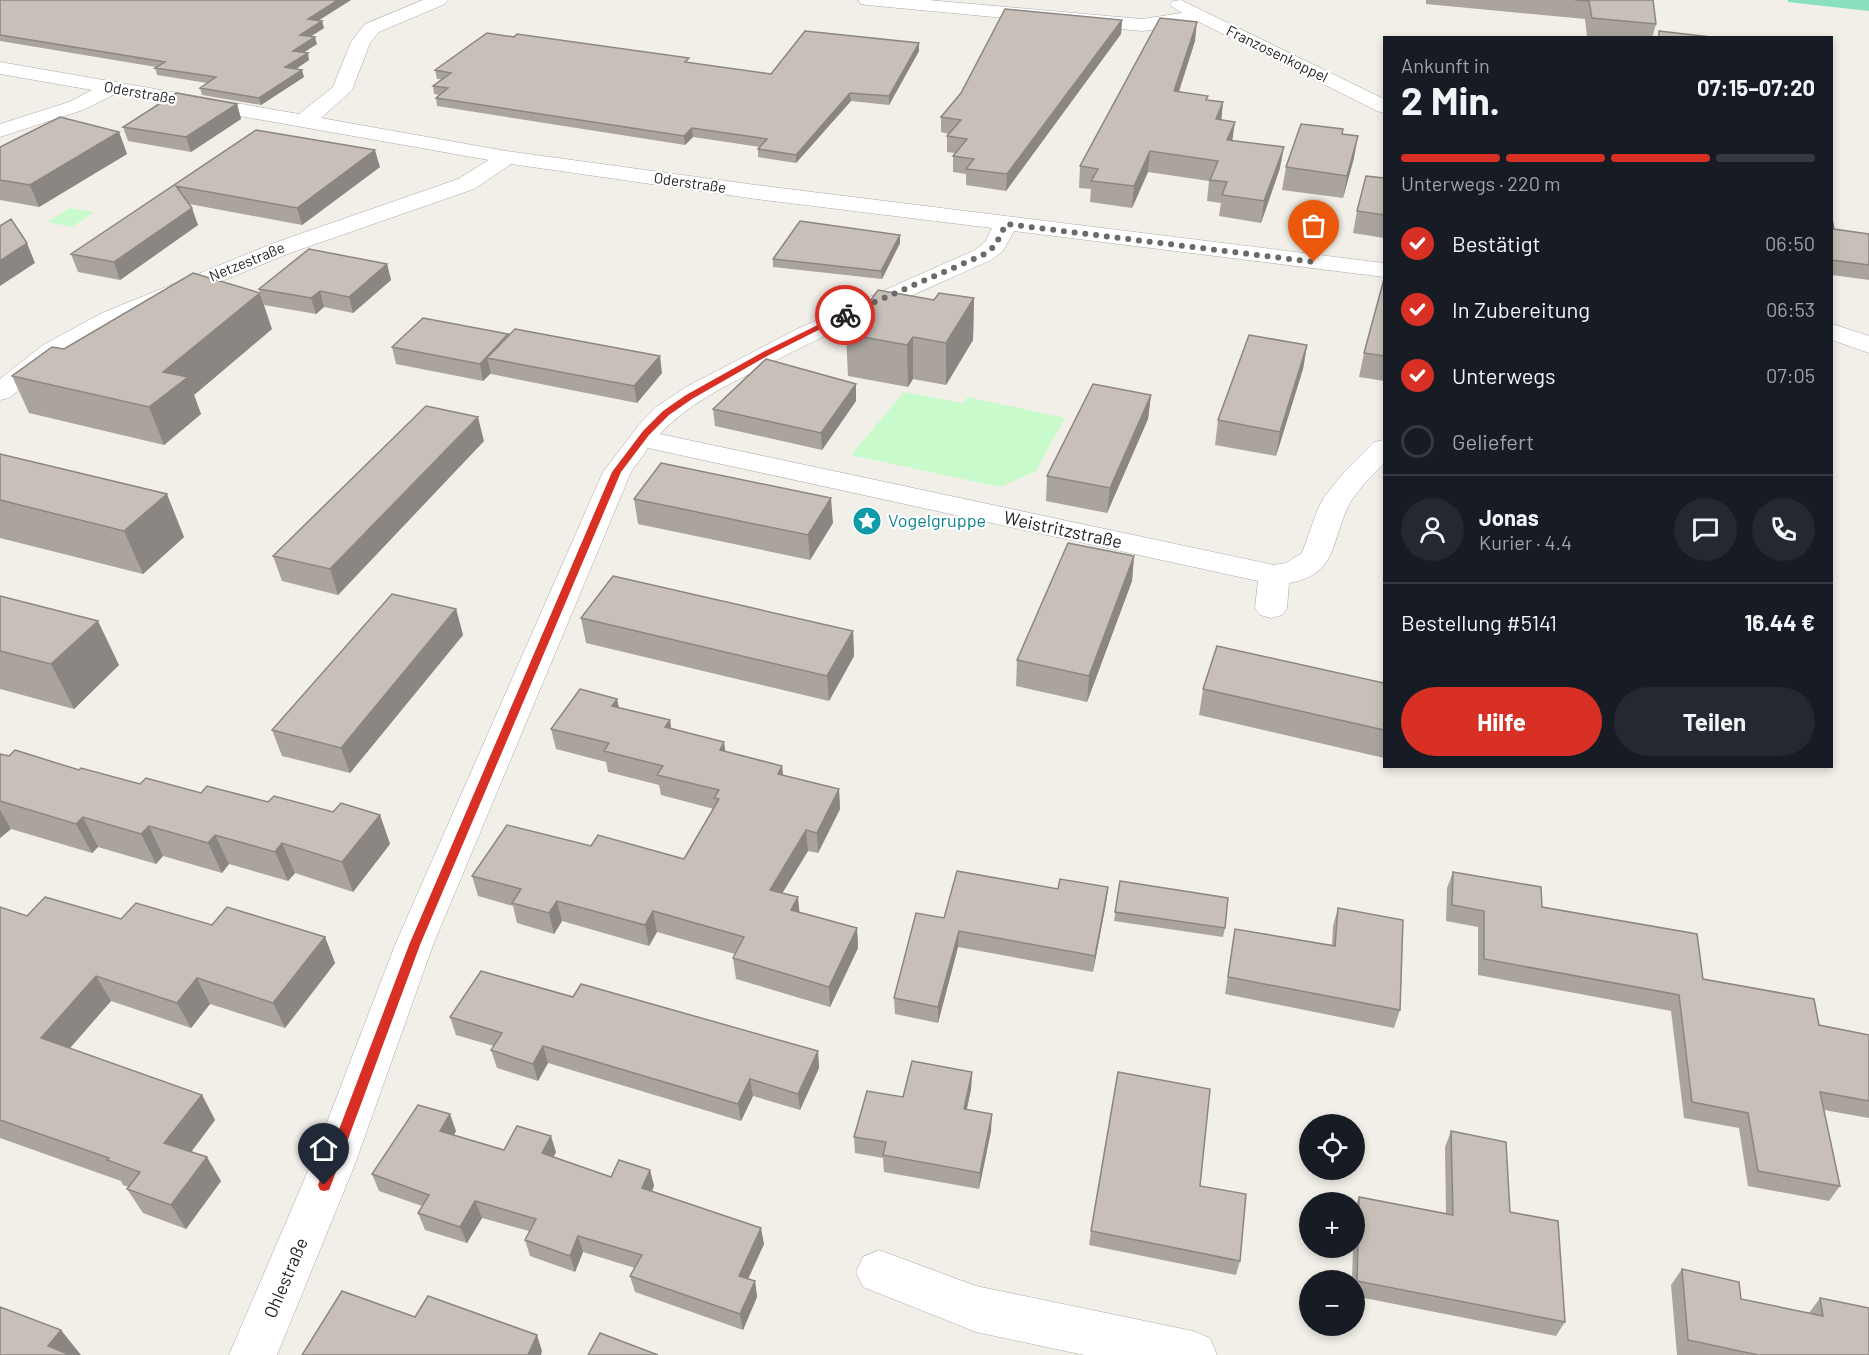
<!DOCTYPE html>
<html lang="de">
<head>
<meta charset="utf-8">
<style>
	:root { --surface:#171b24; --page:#242831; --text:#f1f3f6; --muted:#9ea1a6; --line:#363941; --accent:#d93025 }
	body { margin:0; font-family:Barlow,sans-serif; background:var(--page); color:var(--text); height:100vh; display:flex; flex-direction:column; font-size:22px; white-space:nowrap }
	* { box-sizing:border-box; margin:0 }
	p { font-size:20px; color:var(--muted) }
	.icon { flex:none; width:33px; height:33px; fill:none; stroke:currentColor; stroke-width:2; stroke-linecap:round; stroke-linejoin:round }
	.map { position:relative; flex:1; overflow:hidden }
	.panel { position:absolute; left:1383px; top:36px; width:450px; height:732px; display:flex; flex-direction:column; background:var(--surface); border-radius:0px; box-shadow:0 3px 9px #0003 }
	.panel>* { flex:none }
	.buttons { position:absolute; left:1299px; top:1114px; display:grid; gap:12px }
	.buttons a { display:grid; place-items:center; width:66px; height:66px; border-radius:50%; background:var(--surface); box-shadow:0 3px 9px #0003; font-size:30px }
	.pin { position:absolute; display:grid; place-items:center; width:51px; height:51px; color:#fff; margin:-62px -26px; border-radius:50% 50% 50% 0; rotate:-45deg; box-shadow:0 0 6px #0007 }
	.pin .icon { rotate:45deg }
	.courier { position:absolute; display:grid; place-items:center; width:60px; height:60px; margin:-30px; border:4px solid #d93025; border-radius:50%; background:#fff; color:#222; box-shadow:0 2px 8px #0007 }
	.overview em { font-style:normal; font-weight:700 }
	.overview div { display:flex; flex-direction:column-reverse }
	.overview { display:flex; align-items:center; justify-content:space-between; height:102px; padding:0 18px }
	h1 { font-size:39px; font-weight:700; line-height:45px }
	.bar { display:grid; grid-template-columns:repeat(4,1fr); gap:9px 6px; align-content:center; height:72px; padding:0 18px }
	.bar i { height:8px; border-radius:4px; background:var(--line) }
	.bar .on { background:var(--accent) }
	.bar p { grid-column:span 4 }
	.line { display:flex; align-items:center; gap:15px; padding:0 18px; border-top:2px solid var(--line) }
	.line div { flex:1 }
	.round { display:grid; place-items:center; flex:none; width:63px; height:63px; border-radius:32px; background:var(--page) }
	ol { padding:0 18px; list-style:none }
	li { display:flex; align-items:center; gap:18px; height:66px }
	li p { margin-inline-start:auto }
	li .icon { padding:6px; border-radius:50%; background:var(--accent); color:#fff; stroke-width:4 }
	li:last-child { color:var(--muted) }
	li i { width:33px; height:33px; border:3px solid var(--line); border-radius:50% }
	.primary-button { display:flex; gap:12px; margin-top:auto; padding:12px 18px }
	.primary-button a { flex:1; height:69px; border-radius:36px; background:var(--accent); color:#fff; font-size:24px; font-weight:700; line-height:69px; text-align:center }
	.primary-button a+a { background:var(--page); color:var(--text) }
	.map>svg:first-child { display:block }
	.park { fill:#c8facc }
	.pitch { fill:#88e0be }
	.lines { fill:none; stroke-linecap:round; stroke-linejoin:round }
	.minor-casing { stroke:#a9a9a9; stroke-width:1 }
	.minor { fill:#fff; fill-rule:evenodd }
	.wall { fill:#aba49e }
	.shaded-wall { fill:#8b8681 }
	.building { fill:#c7bfb8; stroke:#8b8681; stroke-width:1.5 }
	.route { fill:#d93025 }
	.done { stroke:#6b6a68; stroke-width:6; stroke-dasharray:0 10.8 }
	.labels { text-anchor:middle; stroke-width:4.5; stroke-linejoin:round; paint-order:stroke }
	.far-street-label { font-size:15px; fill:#222; stroke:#fff }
	.culture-label { font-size:18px; fill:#0d838f; stroke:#fff; text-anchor:start }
	.street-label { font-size:18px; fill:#222; stroke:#fff }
</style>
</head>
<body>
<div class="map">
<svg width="1869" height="1355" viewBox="0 0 1869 1355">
	<rect width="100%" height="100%" fill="#f2efe9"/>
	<path class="park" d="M70,208L94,212L72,227L47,222Z
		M904,392L963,403L968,397L1065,418L1036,471L1000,487L851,455Z"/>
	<path class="pitch" d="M1788,0H1869V11L1788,2Z"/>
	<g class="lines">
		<g class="minor-casing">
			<path id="minor" d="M423,0H448L445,4L379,32L370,43L352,90L321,118L506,151L756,185L1384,263V277L1014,231L1003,251L991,260C913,295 835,329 759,369C723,387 687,405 660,434L1274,565L1286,563L1302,553L1317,511L1324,497L1345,471L1374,442L1384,440V463C1370,478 1354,492 1346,511C1331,546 1335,575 1289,583L1287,608L1282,615L1271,618L1260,615L1255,608L1258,581L648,448L631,472L433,945L355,1164L277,1355H229L311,1164L395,945L603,472L642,421L656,407L686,387L797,329L975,250L985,242L992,228L756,199L511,164L474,189L290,253L120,323L61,355L9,398L0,400V379L43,345L102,313L274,243L458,179L489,160L115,94L83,110L0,137V124L69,102L92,90L0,74V62L299,114L333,87L351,42L365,24Z
				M858,0H928L1142,19L1182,13L1170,5L1173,1L1181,0L1384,99V113L1377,111L1197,21L1170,28L1142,31L867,5L861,4Z
				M1832,324L1869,336V353L1832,340Z
				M879,1250L976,1286L1193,1331L1210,1338L1217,1355H1084L976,1332L863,1287L856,1272L863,1257Z"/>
		</g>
		<use href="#minor" class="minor"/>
	</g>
	<path class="wall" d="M0,0H351L318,20L322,21L324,28L311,36L317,44L304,52L309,60L296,69L304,77L261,105L202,95L200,88L207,83L157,75L155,68L156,67L0,41Z
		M1426,0H1653L1656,24L1652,38H1602L1587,36L1585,19L1426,4Z
		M1122,20L1121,34L1006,191L966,185V174L953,172V156L955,153L947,152V136L949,134L941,132V117Z
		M1195,41L1179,92L1207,100L1223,102L1221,120L1232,141L1280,168L1261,223L1219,216L1221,203L1207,201L1209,181L1148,172L1132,208L1090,202L1091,189L1079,188L1080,166Z
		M919,51L889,105L851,101L796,163L758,157V149L760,147L693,137L685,145L437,106L436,98L440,95L434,94L433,86L441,79H437L435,70L690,63L771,74Z
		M237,104L241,119L191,152L128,141L123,127Z
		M256,130L380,167L302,225L189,204L198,225L120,280L78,272L71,254Z
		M119,132L127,154L39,207L0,200V147Z
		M1342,134L1354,158L1343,198L1282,190L1286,167Z
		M1384,178V238L1353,233L1357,211Z
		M1832,219L1834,229L1869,234V280L1832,275Z
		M900,243L882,279L773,267V259Z
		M387,264L391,280L353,313L324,307L316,314L264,305L259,289Z
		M1384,279V381L1359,377L1364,353Z
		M974,298L973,340L946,385L913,379L908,387L848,376L846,334L934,300Z
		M272,329L194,395L201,414L164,445L29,413L12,376L64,349Z
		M508,334V336L662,373L637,403L491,374V373L483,381L396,364L392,347Z
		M1307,345L1303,369L1276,456L1215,445L1218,420Z
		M856,384V401L822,450L715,426L713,409Z
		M1151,395L1148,419L1107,513L1046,501L1047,476Z
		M484,441L338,595L282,581L273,556Z
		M0,454L184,537L143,574L0,538Z
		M634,499L833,523L810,560L638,524Z
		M1134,556L1132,581L1087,702L1016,686L1017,660Z
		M0,596L119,665L74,709L0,689Z
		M456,609L463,635L350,773L282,756L272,730Z
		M581,618L853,631L854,656L829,701L586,643Z
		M1384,683V758L1199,715L1203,689Z
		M617,699L619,708L670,720L671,729L725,751L782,766L783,775L839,789L840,809L818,853L808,851L782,893L799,912L857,928L858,948L830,1007L736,979L733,958L735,954L657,932L649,946L562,921L554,934L517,923L513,906L478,896L472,876L591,846L684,859L714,809L661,795L659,785L608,772L606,762L556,749L551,729Z
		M0,754L79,770L140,784L333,812L380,815L390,844L353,892L295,873L288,881L229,864L222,873L163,856L156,864L98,847L92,853L11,829L0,838Z
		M1453,872L1542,907L1703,979L1819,1025L1869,1035V1118L1824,1110L1840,1186L1829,1201L1748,1186L1739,1128L1684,1118L1671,1011L1478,975V927L1446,921L1447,888Z
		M1120,881L1225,928L1223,937L1114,921Z
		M1108,887L1106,903L1093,972L958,947L938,1023L895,1014L894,998L944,918L1058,889Z
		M0,907L27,916L121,919L212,925L325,937L335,963L285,1028L210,1004L191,1028L111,1001L70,1048L202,1095L215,1120L191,1152L221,1181L186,1229L143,1213L127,1189L129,1187L123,1185L121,1181L0,1138Z
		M1338,908L1400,1010L1394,1028L1225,994L1232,946L1235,929L1332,945L1333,926Z
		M573,997L818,1051L819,1068L800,1110L753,1096L741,1121L548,1063L538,1081L497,1068L491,1050L494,1046L456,1035L450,1017Z
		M972,1072L971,1089L967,1109L991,1131L979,1189L884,1172L883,1158L855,1153L854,1137L903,1097Z
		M456,1131L454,1135L504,1150L556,1152L553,1157L611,1177L650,1170L654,1186L652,1192L764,1244L748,1279L755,1281L757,1297L743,1330L635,1292L630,1276L635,1268L583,1252L575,1272L530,1256L525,1240L529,1231L482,1218L467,1243L425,1230L418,1213L422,1206L379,1191L372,1174Z
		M1451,1131L1510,1212L1565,1322L1556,1336L1354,1296V1281H1352L1353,1248H1354V1209L1359,1197L1446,1214L1445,1147Z
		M1200,1186L1240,1261L1236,1275L1089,1245L1091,1231Z
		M1682,1269L1741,1299L1809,1313L1820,1298L1869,1355H1677L1671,1285Z"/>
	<path class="shaded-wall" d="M338,0H351L310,26L308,19Z
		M1122,20L1121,34L1006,191L1007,174Z
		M322,21L324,28L302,42L300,35Z
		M1197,22L1195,41L1172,112L1174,91Z
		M315,37L317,44L295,58L293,51Z
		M919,43V51L889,105V96Z
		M308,53L309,60L287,75L285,67Z
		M302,70L304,77L261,105L259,98Z
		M850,93L851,101L796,163V155Z
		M1223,102L1221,123L1216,119Z
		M237,104L241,119L191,152L186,137Z
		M1235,122L1232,143L1227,140Z
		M692,128L693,137L685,145L684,136Z
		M119,132L127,154L39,207L30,185Z
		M1358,136L1354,158L1343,198L1347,176Z
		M1284,147L1280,168L1261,223L1264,201Z
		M375,150L380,167L302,225L297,208Z
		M1150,151L1148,172L1132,208L1134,186Z
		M192,208L198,225L120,280L114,262Z
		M900,235V243L882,279L881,271Z
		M27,243L35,263L0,286V261Z
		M387,264L391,280L353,313L349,297Z
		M320,291L324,307L316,314L311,298Z
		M260,293L272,329L194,395L201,414L164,445L149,407L163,372Z
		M974,298L973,340L946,385V343Z
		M508,334L511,351L487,358L491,373L483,381L480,364Z
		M913,337V379L908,387L907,345Z
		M1307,345L1303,369L1276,456L1280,432Z
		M660,356L662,373L637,403L634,386Z
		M856,384V401L822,450L821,433Z
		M1151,395L1148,419L1107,513L1110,488Z
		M478,417L484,441L338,595L330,569Z
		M167,494L184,537L143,574L124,531Z
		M831,498L833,523L810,560L808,535Z
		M1134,556L1132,581L1087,702L1089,676Z
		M456,609L463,635L350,773L341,748Z
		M98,621L119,665L74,709L51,664Z
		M853,631L854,656L829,701L827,676Z
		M617,699L621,719L612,706Z
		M670,720L673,741L665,727Z
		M724,742L727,763L720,750Z
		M782,766L784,786L778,774Z
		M839,789L840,809L818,853L817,833Z
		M0,810L11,829L0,838Z
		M380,815L390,844L353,892L342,862Z
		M83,817L98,847L92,853L76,824Z
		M149,826L163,856L156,864L141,834Z
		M806,830L808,851L772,910L770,890Z
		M215,835L229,864L222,873L208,843Z
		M282,843L295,873L288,881L275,852Z
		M1108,887L1106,903L1093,972L1095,956Z
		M798,897L800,918L791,910Z
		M557,901L562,921L554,934L549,913Z
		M653,911L657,932L649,946L645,925Z
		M857,928L858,948L830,1007L829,987Z
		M959,931L958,947L938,1023V1007Z
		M325,937L335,963L285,1028L273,1003Z
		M96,976L111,1001L57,1063L41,1038Z
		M197,978L210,1004L191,1028L177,1003Z
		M543,1046L548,1063L538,1081L533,1064Z
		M818,1051L819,1068L800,1110L798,1094Z
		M972,1072L971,1089L963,1126L964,1109Z
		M750,1079L753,1096L741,1121L738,1104Z
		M202,1095L215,1120L179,1168L164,1143Z
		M450,1114L456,1131L446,1147L440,1131Z
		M992,1114L991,1131L979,1189L980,1173Z
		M551,1136L556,1152L547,1170L542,1153Z
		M207,1157L221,1181L186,1229L171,1205Z
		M650,1170L654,1186L645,1205L642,1188Z
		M475,1201L482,1218L467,1243L460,1227Z
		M761,1228L764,1244L742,1292L739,1276Z
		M578,1236L583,1252L575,1272L570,1256Z
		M755,1281L757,1297L743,1330L740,1314Z
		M61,1330L81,1355H55L48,1346Z
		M537,1335L542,1351L541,1355H528Z"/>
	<path class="building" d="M0,0H338L308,19L322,21L300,35L315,37L293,51L308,53L285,67L302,70L259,98L200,88L216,77L155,68L165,62L0,35Z
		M1575,0H1653L1656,24L1592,18L1589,1Z
		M1005,9L1122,20L1007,174L966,169L974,159L953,156L967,139L947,136L961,120L941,117L961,93Z
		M1160,18L1197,22L1174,91L1208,96L1206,100L1223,102L1216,119L1235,122L1227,140L1284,147L1264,201L1222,195L1227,182L1210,180L1218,161L1150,151L1134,186L1091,181L1098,169L1080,166Z
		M805,31L919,43L889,96L850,93L796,155L758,149L767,139L692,128L684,136L436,98L448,88L433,86L451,73L435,70L487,33L514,37L517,34L689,58L685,62L771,74Z
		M1659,31L1720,38H1659Z
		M176,93L237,104L186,137L123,127Z
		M60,117L119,132L30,185L0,180V147Z
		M1301,124L1343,129L1342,134L1358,136L1347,176L1286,167Z
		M256,130L375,150L297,208L176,186L192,208L114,262L71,254Z
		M1366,176L1384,178V215L1357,211Z
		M11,219L27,243L0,261V226Z
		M1832,219L1834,229L1869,234V265L1832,260Z
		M800,221L900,235L881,271L773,259Z
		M309,249L387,264L349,297L320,291L311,298L259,289Z
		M193,273L260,293L163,372L188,377L149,407L12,376L52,347L64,349Z
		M1384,279V356L1364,353Z
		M878,290L934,300L939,293L974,298L946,343L913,337L907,345L846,334Z
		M423,318L508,334L480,364L392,347Z
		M515,329L660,356L634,386L487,358Z
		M1249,335L1307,345L1280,432L1218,420Z
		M766,359L856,384L821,433L713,409Z
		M1093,384L1151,395L1110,488L1047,476Z
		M426,406L478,417L330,569L273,556Z
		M0,454L167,494L124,531L0,500Z
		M661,463L831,498L808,535L634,499Z
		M1068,543L1134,556L1089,676L1017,660Z
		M613,576L853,631L827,676L581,618Z
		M392,594L456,609L341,748L272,730Z
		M0,596L98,621L51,664L0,651Z
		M1217,646L1384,683V730L1203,689Z
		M580,689L617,699L612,706L670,720L665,727L724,742L720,750L782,766L778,774L839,789L817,833L806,830L770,890L798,897L791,910L857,928L829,987L733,958L744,937L653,911L645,925L557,901L549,913L512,903L521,889L472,876L507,825L591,846L598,835L684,859L719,799L714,798L719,790L657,775L663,766L604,751L609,743L551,729Z
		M15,750L79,770L81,768L140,784L146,778L201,793L207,786L268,802L274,796L333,812L341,803L380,815L342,862L282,843L275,852L215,835L208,843L149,826L141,834L83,817L76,824L0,801V754L9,756Z
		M957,871L1058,889L1060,879L1108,887L1095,956L959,931L938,1007L894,998L916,913L944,918Z
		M1453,872L1541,887L1542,907L1697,934L1703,979L1814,999L1819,1025L1869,1035V1101L1820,1092L1840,1186L1758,1171L1748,1113L1692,1102L1679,995L1484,959V911L1452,905Z
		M1120,881L1228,898L1225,928L1115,912Z
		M45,897L121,919L136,903L212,925L227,907L325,937L273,1003L197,978L177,1003L96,976L41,1038L202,1095L164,1143L207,1157L171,1205L127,1189L140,1172L107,1160L109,1158L0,1120V907L27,916Z
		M1338,908L1403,920L1400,1010L1228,977L1235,929L1335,946Z
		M481,971L573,997L581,984L818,1051L798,1094L750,1079L738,1104L543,1046L533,1064L491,1050L502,1033L450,1017Z
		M912,1061L972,1072L964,1109L992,1114L980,1173L883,1155L886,1142L854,1137L867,1091L903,1097Z
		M1118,1072L1210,1089L1200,1186L1246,1194L1240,1261L1091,1231Z
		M418,1105L450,1114L440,1131L504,1150L517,1126L551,1136L542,1153L611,1177L619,1160L650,1170L642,1188L761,1228L739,1276L755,1281L740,1314L630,1276L642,1255L578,1236L570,1256L525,1240L536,1219L475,1201L460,1227L418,1213L429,1195L372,1174Z
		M1451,1131L1506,1142L1510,1212L1558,1221L1565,1322L1357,1281L1359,1197L1453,1215Z
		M1682,1269L1739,1282L1741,1299L1823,1316L1820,1298L1869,1308V1355H1758L1688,1340Z
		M342,1291L415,1317L428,1296L537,1335L528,1355H302Z
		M0,1307L61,1330L48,1346L70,1355H0Z
		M600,1333L658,1355H588Z"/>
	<path class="route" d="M842,313L848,315L769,355L692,399L669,415L649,435L621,472L420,945L331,1185L329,1190L324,1191L320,1190L318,1185L409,945L612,472L643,431L663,411L686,395L763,352Z"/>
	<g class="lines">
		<path class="done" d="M845,315L983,255L995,246L1006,224L1314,262"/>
	</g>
	<defs>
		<g id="sight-disc" transform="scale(1.5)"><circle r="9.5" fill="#0f9aa8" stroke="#fff"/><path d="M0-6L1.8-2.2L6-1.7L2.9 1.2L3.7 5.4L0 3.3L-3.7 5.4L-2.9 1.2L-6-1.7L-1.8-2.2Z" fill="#fff"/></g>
	</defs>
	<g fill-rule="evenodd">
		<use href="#sight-disc" x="867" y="521"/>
	</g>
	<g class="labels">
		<g class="far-street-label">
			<text transform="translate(1277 54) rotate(26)" y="5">Franzosenkoppel</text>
			<text transform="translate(140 93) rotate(10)" y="5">Oderstraße</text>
			<text transform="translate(690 183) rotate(8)" y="5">Oderstraße</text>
			<text transform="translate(247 262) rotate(-22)" y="5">Netzestraße</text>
		</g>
		<g class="culture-label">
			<text x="888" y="527">Vogelgruppe</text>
		</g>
		<g class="street-label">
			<text transform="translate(1063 530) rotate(12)" y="6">Weistritzstraße</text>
			<text transform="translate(286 1278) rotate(-67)" y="6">Ohlestraße</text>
		</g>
	</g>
</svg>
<div class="buttons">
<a><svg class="icon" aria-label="locate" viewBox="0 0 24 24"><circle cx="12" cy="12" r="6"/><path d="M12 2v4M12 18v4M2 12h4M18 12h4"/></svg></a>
<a>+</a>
<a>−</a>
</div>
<div class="pin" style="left:1314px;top:262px;background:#ea580c"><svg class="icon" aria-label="bag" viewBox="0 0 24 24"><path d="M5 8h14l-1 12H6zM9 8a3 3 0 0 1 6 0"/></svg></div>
<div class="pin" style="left:324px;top:1185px;background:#1f2937"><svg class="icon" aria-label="home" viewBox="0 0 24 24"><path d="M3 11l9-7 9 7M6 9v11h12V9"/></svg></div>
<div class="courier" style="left:845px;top:315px"><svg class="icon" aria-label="bike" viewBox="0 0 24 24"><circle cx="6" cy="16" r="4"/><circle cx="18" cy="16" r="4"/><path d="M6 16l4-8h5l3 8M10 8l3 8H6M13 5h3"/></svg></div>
<section class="panel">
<div class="overview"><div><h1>2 Min.</h1><p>Ankunft in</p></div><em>07:15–07:20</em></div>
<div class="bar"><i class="on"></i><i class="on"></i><i class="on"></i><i></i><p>Unterwegs · 220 m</p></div>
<ol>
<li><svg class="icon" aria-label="check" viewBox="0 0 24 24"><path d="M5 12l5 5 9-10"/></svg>Bestätigt<p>06:50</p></li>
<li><svg class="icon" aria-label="check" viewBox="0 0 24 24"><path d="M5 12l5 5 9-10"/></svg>In Zubereitung<p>06:53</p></li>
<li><svg class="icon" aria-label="check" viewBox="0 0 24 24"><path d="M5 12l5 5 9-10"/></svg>Unterwegs<p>07:05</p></li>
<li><i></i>Geliefert</li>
</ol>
<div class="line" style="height:108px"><a class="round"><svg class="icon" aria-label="person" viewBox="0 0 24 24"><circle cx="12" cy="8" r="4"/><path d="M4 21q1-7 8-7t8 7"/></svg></a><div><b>Jonas</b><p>Kurier · 4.4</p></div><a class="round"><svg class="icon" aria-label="chat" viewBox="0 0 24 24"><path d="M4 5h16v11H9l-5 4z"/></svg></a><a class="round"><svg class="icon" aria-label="phone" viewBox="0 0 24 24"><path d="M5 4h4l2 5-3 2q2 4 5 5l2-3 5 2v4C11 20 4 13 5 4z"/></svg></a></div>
<div class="line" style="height:78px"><div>Bestellung #5141</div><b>16.44 €</b></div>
<div class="primary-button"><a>Hilfe</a><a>Teilen</a></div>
</section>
</div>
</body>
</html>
